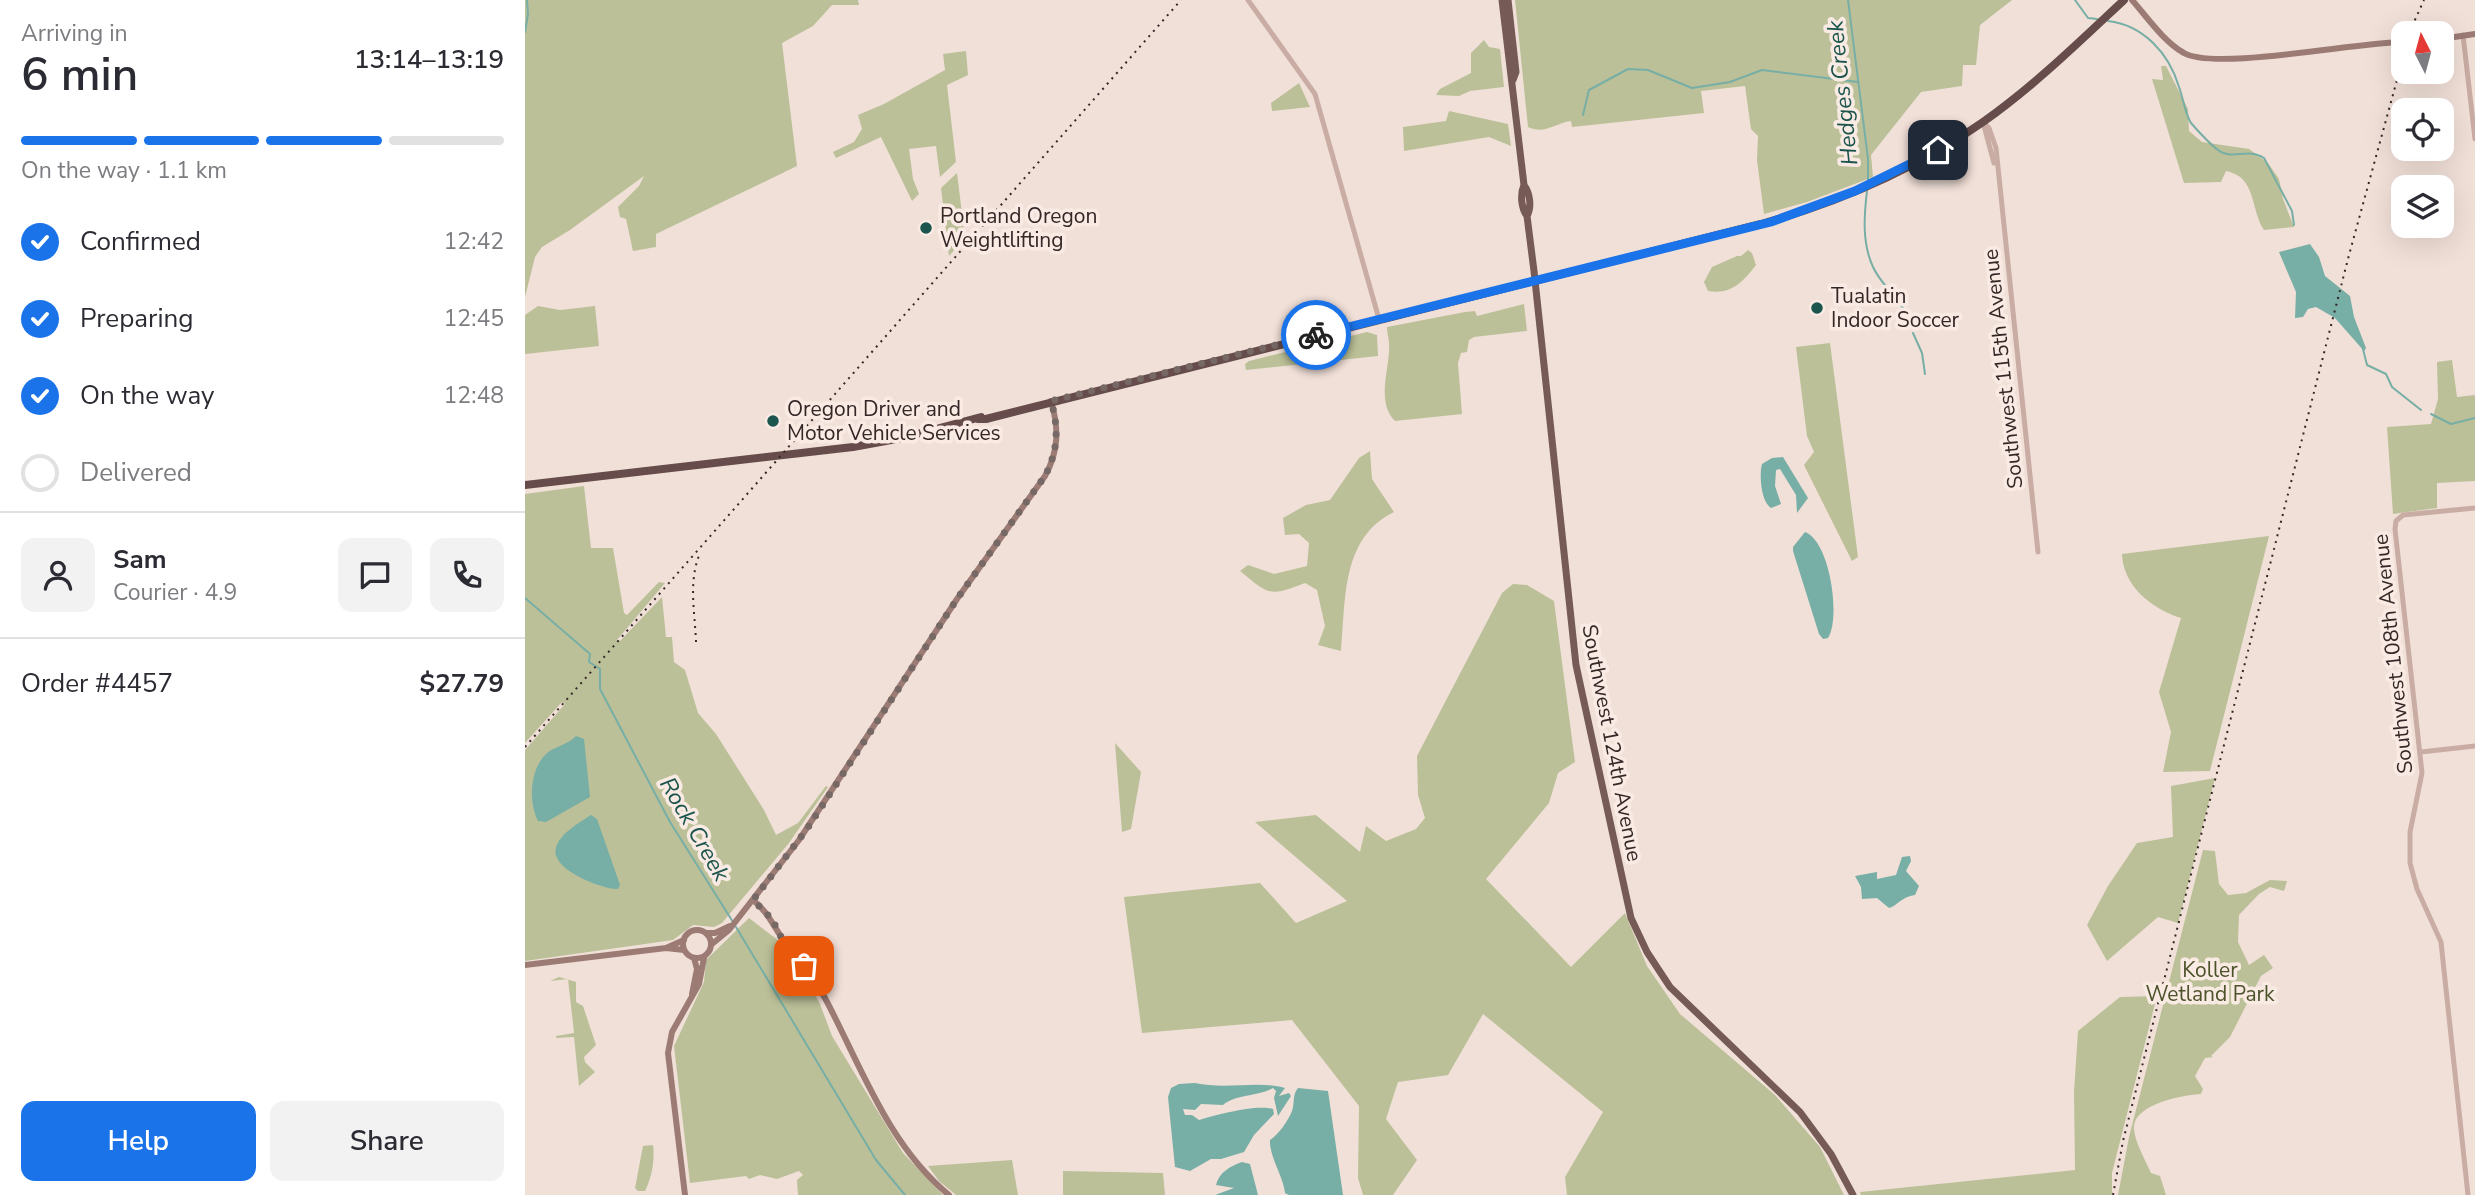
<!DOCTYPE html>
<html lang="en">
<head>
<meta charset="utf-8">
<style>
	:root { --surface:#fff; --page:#f2f2f3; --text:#2b2b33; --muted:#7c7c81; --line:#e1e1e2; --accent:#1a73e8 }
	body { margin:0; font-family:"Nunito Sans",sans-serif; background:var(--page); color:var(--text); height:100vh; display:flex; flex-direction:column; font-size:26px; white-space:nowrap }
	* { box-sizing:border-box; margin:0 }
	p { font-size:23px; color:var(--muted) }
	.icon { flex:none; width:38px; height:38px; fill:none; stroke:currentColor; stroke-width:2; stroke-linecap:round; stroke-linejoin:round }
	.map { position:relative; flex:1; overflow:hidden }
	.details { display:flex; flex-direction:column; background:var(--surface); width:525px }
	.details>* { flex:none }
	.needle { width:46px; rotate:354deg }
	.fabs { position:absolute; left:1866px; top:21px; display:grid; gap:14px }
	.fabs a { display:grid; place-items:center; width:63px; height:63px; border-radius:14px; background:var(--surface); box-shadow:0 7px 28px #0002; font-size:35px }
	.pin { position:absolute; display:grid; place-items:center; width:60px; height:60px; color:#fff; margin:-30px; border-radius:14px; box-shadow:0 4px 10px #0006 }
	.courier { position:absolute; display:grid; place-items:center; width:70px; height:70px; margin:-35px; border:5px solid #1a73e8; border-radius:50%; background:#fff; color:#222; box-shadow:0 2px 9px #0007 }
	.head em { font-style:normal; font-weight:600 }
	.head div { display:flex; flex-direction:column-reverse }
	.head { display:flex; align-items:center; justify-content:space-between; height:119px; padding:0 21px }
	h1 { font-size:46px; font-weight:600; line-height:52px }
	.bar { display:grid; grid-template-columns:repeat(4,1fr); gap:10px 7px; align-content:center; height:84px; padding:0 21px }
	.bar i { height:9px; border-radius:5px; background:var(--line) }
	.bar .on { background:var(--accent) }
	.bar p { grid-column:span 4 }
	.line { display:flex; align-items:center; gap:18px; padding:0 21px; border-top:2px solid var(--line) }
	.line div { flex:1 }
	.round { display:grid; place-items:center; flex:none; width:74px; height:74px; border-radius:14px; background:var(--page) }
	ol { padding:0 21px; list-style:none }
	li { display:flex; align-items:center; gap:21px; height:77px }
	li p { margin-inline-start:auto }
	li .icon { padding:7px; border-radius:50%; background:var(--accent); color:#fff; stroke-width:4 }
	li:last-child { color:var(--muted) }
	li i { width:38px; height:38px; border:4px solid var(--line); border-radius:50% }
	.action { display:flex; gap:14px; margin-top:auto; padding:14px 21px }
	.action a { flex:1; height:80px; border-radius:14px; background:var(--accent); color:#fff; font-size:28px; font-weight:600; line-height:80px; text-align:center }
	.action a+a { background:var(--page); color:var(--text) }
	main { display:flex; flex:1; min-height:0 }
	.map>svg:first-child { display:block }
	.green { fill:#bbc098 }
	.water { fill:#77aea5 }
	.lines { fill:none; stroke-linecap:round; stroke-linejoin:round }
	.stream { stroke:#77aea5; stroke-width:2 }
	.tertiary { stroke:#c9ada4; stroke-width:5 }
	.secondary { stroke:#9c7b75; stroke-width:6 }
	.primary { stroke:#765a56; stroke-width:7 }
	.trunk { stroke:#664c4a; stroke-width:8 }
	.rail { stroke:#342726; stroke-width:2; stroke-dasharray:2 5; stroke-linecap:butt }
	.done { stroke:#766864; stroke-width:7; stroke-dasharray:0 12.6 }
	.route { stroke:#1a73e8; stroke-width:9 }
	.poi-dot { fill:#1b554d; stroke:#f9ebe4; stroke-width:2.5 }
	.labels { text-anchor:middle; stroke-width:7; stroke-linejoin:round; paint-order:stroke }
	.poi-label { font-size:21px; fill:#342726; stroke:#f9ebe4; text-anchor:start }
	.street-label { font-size:21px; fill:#342726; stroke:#f9ebe4 }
	.park-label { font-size:21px; fill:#4c5229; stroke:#f9ebe4 }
	.water-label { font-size:23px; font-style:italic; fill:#1b554d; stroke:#f9ebe4 }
</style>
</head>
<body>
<main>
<section class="details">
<div class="head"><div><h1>6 min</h1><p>Arriving in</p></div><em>13:14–13:19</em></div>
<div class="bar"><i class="on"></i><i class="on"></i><i class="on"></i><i></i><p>On the way · 1.1 km</p></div>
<ol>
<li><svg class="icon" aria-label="check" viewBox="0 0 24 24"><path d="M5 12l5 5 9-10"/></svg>Confirmed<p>12:42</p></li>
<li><svg class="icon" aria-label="check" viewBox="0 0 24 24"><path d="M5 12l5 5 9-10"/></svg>Preparing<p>12:45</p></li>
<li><svg class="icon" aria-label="check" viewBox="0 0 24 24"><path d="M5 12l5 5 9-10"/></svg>On the way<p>12:48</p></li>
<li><i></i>Delivered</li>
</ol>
<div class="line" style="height:126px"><a class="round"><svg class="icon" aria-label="person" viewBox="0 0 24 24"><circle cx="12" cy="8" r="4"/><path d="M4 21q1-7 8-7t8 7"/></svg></a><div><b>Sam</b><p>Courier · 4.9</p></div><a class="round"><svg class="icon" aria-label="chat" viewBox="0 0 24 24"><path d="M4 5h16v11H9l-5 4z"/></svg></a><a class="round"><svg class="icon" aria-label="phone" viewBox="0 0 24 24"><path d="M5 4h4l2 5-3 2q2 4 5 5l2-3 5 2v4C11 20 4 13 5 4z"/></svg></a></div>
<div class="line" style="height:91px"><div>Order #4457</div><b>$27.79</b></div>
<div class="action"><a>Help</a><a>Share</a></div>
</section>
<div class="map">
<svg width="1950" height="1195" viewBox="0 0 1950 1195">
	<rect width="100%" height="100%" fill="#f1e0d8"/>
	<path class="green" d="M0,0H333L334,5H307L288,26L257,43L272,166L131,234V247L108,251L101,219L95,217L93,207L114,186L119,176L45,230L17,247L10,257L0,297Z
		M990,0H1487L1455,25L1451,65H1438L1437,86L1396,92L1346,155L1348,177L1282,202L1239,214L1232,160L1233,136L1226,129L1220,86L1176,91L1179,113L1047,127L1046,121C1030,123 1020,135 1003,127Z
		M959,40L964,47L975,49L979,87L945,91L934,96L911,95L915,89L946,73V53Z
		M441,51L443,75L422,85L431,162L415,177L411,146L384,149L388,179L394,194L387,201L356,137L311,158L308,152L329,142L337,129L333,115L359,104L420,70L418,54Z
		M1636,66H1641L1663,109L1664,131L1677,142L1724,149L1743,163L1754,179L1758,199L1769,227L1739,230C1725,209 1732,177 1701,171L1696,182L1659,183L1627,79L1638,80Z
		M774,83L785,107L747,111L746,103Z
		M924,111L983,124L986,146L964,137L879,151L878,127L921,121Z
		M432,173L440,238L424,256L416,188Z
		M1223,250L1227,253L1231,265C1218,282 1206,295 1183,291L1179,282L1187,267L1212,256H1216Z
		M999,304L1002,331L949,337L944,340L942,352L936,353L933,363L937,414L870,421C852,403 863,373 864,351C865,340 862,334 862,327L940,312L950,311L952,316Z
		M13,306L35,310L70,306L74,346L0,354V315Z
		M842,332L852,335L853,356L721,370L720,364L724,361Z
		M1305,343L1333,557L1327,561L1279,465L1289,452L1282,436L1271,347Z
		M1927,360L1932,397L1950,395V481L1912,483V508L1868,514L1862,427L1906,424L1913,399L1912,362Z
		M845,451L847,479L869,512C816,538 821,599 816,651L793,645L800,626L792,590L780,583C744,597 744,595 715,571L723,565L749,574L782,566L784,543L774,534L760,535L758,518L781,505L805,500L834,458Z
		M59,486L66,548H88L99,613L102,615L134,582L140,583L92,640L95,641L137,597L141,637H147L149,662L160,670L173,713L191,734L239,810L251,835L273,823L301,786L303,787L264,843L197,923L189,927L168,925L148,940L0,961V750L40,704L37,702L0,743V494Z
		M1744,536L1685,771L1638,772L1646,732L1634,692L1656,618C1627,609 1598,586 1597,554Z
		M988,584L1002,585L1029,601L1050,762L1033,773L1024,803L961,879L1046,967L1100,913L1122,966L1155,1014L1250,1095L1295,1147L1319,1195H1042L1040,1177L1078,1112L958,1014L923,1075L873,1082L861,1119L892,1160L868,1195H838L833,1178L834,1106L767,1020L617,1033L599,897L735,883L771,923L822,901L730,822L791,815L835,852L841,826L861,841L891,829L900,818L893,795L892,756L977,593Z
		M590,743L616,772L606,829L597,832Z
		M1690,778L1653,923L1633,917L1582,961L1562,925L1583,886L1612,843L1648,837L1646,786Z
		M1678,850L1690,851L1694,884L1703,895L1721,893L1745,880L1762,881L1759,891L1745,887L1734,894L1714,915L1713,942L1724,965L1739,955L1748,968L1736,976L1705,1037L1686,1056L1688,1057L1680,1058L1670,1076L1678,1089L1676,1094C1659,1095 1612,1103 1609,1126C1608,1139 1621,1161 1626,1173L1635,1176L1641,1195H1593L1604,1137Z
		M224,918L254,941L278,972L295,1004L307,1036L378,1153L418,1195H273L272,1180L278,1175L274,1171L252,1179L235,1175L224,1179L221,1176L165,1183L149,1046L179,982L181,960Z
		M34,977L51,982V1002L58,1006L71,1045L59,1057L60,1062L70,1072L54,1086L49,1037L31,1038V1036L49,1033L43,979L25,981Z
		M1632,996L1587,1173V1195H1336L1335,1192L1550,1170L1549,1092L1553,1031L1595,997Z
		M128,1145C130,1159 127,1178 120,1191H113L110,1188L118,1146Z
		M487,1160L493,1195H431L414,1181L403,1166Z
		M538,1171L638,1173L640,1195H538Z"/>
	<path class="water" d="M1785,244L1794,257L1800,276L1825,296L1829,317L1841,348L1839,351L1810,318L1791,307L1783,309L1778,317L1770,318L1771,292L1754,252Z
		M1258,457L1283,498L1272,513L1271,495L1255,469L1251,470L1250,486L1256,504L1246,508C1236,502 1234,475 1237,464L1247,458Z
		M1280,532C1305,541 1316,618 1303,638L1298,639L1294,634L1268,551V547Z
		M51,736L59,739L65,797L21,822L13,821C3,801 5,768 22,753C31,746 44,744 51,736Z
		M66,815L72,819L95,885L93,889C78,890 24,869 31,848C35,833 54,823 66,815Z
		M1385,856L1386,861L1381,871L1394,886L1390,895C1376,897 1372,906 1364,908L1352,898L1337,899L1336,887L1330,876L1352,872V879L1371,875L1377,857Z
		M670,1083C702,1090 732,1080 760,1088L754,1096L764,1093L766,1096L753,1116L749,1098L751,1091L748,1088C732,1097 711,1094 698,1105L676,1104L670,1110L658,1109L660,1115H667L674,1120C691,1115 731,1104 748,1109L749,1114L729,1135L719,1152L696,1159H686L665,1171L650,1167L643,1097L646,1088L654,1084Z
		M773,1088L803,1091L818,1195H764L760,1193C759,1178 744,1156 745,1140C753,1135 763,1121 767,1111C770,1103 767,1095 773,1088Z
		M717,1162L725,1164L733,1195H690L709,1188L691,1185C694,1172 706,1166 717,1162Z"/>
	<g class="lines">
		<path class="stream" d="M1323,0L1343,159V181
			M1550,0L1563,18L1572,19
			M1583,21C1618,25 1644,53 1654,87C1658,97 1660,114 1666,123C1673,131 1685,144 1693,150C1707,161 1723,147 1739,158L1767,211L1769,225
			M0,32L3,14L2,0
			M1058,115L1064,90L1103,69L1123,70L1167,88L1205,82L1237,70L1333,82
			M1342,191C1339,216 1337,243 1348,267C1358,289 1381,302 1386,327
			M1388,333L1397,353L1400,374
			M1838,349L1842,365L1861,374L1867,387L1896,410
			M1906,414L1926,424L1950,418
			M0,598L65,654L64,662L75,669V689L145,822L208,922
			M211,927L351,1160L380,1195"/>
		<path class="tertiary" d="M723,0L790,94L854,319
			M1938,35L1950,139
			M1458,122L1464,128L1471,148L1513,552
			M1458,122L1469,163
			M1896,752L1950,746
			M1943,1195L1916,942L1892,889L1885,863V832L1897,773L1870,529L1871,521L1878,515L1950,508"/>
		<path class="secondary" d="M1607,0C1622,17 1639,42 1659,53C1690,71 1833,42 1878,42
			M1916,39L1950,34
			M228,900C245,914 247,925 260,942C273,961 289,977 300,998C336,1066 363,1145 424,1195
			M158 944a14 14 0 1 1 28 0a14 14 0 1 1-28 0Z
			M182,933H190L205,926
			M187,944L204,930L274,840L432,599L520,476C534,451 534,428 526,401
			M141,948L159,940
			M0,965L141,948L159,950
			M167,994L172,969L169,958
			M160,1195L143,1053L147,1032L174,984L179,958"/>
		<path class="primary" d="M977,0L999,185C1005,193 1007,207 1002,216
			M983,0L991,72L988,80
			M999,185C995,194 996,208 1002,216L1009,271L1051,665L1106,918L1122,952L1145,987L1275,1112L1306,1154L1328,1195"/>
		<path class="trunk" d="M453,419H461L1236,224C1314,202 1391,169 1458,122C1509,86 1553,43 1599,0
			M0,485L328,447L377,438L456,417"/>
		<path class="rail" d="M1884,33L1899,0
			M171,642C170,612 163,582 175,553
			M0,747L656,0
			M1588,1195L1598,1141L1824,255L1878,58"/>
	</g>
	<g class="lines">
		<path class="done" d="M279,966L257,939L247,919L228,900L282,829L432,599L520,476C533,451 534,428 526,401L791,335"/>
		<path class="route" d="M791,335L1246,222L1330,191L1413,150"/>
	</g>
	<g class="poi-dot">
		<circle cx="401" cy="228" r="7"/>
		<circle cx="1292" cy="308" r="7"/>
		<circle cx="248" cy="421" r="7"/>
	</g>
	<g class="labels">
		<g class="poi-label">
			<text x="415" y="223">Portland Oregon<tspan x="415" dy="24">Weightlifting</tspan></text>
			<text x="1306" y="303">Tualatin<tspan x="1306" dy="24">Indoor Soccer</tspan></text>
			<text x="262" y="416">Oregon Driver and<tspan x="262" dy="24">Motor Vehicle Services</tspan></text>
		</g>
		<g class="street-label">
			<text transform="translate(1478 369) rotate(-96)" y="7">Southwest 115th Avenue</text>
			<text transform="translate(1868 654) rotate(-96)" y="7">Southwest 108th Avenue</text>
			<text transform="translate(1087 743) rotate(79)" y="7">Southwest 124th Avenue</text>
		</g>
		<g class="park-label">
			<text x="1685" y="977">Koller<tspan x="1685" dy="24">Wetland Park</tspan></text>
		</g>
		<g class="water-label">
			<text transform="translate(1317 93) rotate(-96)" y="8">Hedges Creek</text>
			<text transform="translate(170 829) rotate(60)" y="8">Rock Creek</text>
		</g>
	</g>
</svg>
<div class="fabs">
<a><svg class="needle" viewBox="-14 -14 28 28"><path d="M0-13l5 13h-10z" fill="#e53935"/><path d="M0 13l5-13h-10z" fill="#7c7c81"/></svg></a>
<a><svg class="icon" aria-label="locate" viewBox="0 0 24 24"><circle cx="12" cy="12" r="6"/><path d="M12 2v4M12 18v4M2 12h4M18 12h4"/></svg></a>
<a><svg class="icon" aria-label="layers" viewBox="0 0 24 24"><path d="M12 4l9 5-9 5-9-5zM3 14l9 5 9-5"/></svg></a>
</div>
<div class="pin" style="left:279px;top:966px;background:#ea580c"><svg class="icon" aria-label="bag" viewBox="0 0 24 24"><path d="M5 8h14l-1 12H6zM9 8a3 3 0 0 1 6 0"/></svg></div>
<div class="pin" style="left:1413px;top:150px;background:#1f2937"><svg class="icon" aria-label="home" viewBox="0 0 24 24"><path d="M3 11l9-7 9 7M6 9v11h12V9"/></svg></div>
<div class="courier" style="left:791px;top:335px"><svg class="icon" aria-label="bike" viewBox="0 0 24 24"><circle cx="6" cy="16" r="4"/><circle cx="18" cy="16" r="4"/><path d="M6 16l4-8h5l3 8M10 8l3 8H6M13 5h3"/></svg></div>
</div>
</main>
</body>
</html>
